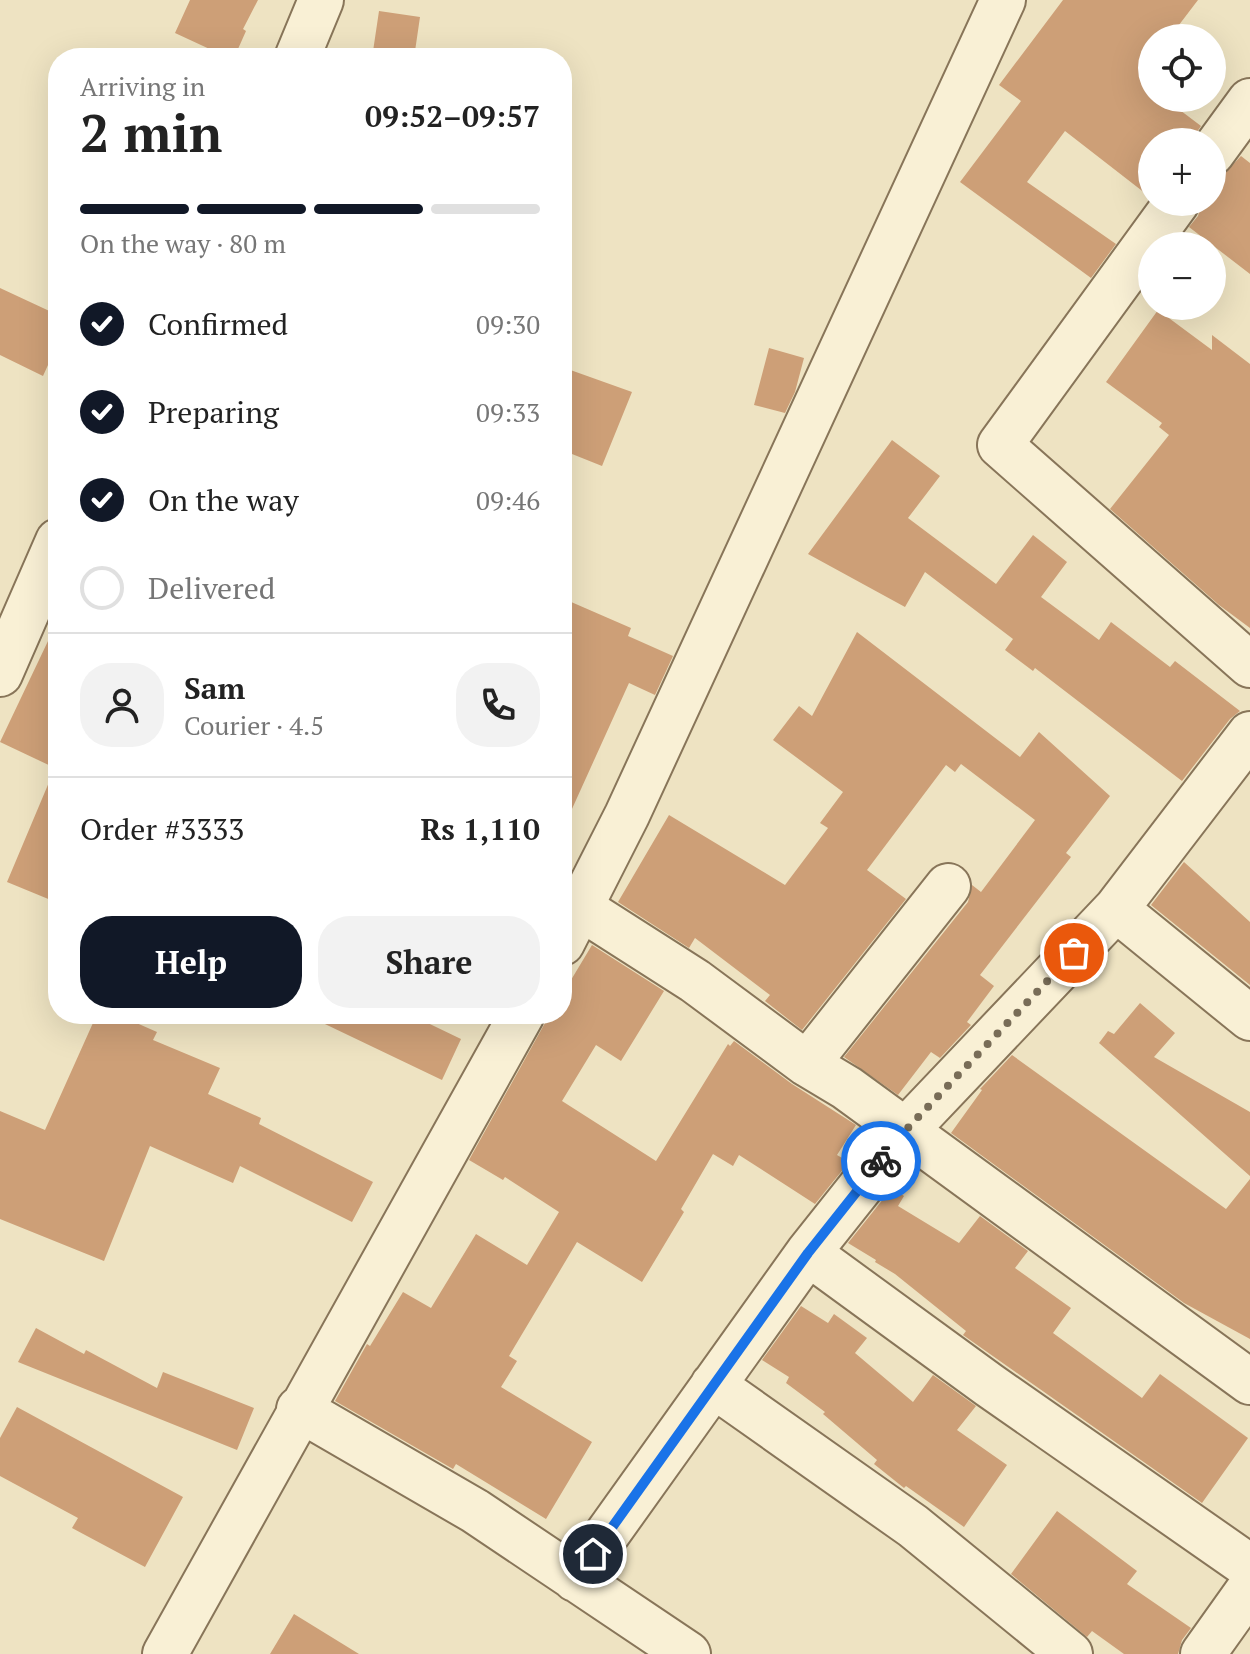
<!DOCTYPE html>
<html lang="en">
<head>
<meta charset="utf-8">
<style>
	:root { --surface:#fff; --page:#f2f2f2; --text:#222; --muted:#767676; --line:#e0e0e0; --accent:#111827 }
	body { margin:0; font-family:"PT Serif",serif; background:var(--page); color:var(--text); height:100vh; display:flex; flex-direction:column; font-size:30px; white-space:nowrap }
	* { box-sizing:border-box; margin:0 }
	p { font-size:26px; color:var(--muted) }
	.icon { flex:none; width:44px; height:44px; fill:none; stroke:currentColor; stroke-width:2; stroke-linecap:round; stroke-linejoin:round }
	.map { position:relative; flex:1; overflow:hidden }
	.drawer { position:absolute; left:48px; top:48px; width:524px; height:976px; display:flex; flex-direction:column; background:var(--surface); border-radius:32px; box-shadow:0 8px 32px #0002 }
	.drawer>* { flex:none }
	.fabs { position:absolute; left:1138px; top:24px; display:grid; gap:16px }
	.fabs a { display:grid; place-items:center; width:88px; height:88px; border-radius:50%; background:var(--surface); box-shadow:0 8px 32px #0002; font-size:40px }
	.pin { position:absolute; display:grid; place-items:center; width:68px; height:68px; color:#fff; margin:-34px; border:4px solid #fff; border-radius:50%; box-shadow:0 2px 8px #0007 }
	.courier { position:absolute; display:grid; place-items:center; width:80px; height:80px; margin:-40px; border:6px solid #1a73e8; border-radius:50%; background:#fff; color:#222; box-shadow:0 2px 10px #0007 }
	.head em { font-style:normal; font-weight:600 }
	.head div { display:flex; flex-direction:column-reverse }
	.head { display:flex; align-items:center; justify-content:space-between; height:136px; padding:0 32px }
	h1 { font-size:52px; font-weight:600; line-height:60px }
	.bar { display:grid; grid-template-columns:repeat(4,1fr); gap:12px 8px; align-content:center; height:96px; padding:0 32px }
	.bar i { height:10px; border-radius:6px; background:var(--line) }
	.bar .active { background:var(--accent) }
	.bar p { grid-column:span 4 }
	.line { display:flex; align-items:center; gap:20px; padding:0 32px; border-top:2px solid var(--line) }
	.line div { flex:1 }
	.round { display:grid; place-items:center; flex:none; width:84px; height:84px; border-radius:32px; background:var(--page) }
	ol { padding:0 32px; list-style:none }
	li { display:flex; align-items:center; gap:24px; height:88px }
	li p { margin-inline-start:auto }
	li .icon { padding:8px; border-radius:50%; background:var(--accent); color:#fff; stroke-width:4 }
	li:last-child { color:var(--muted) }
	li i { width:44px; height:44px; border:4px solid var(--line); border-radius:50% }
	.primary-button { display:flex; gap:16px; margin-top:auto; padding:16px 32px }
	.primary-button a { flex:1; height:92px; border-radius:32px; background:var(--accent); color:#fff; font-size:32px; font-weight:600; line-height:92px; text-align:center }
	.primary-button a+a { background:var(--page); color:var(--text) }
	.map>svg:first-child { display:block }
	.building { fill:#cd9f77 }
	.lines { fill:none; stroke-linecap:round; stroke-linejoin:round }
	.street-casing { stroke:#887559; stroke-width:48 }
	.street { stroke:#f9f0d5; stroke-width:44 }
	.done { stroke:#786c57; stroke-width:8; stroke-dasharray:0 14.4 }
	.route { stroke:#1a73e8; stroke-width:10 }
</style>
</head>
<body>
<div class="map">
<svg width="1250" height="1654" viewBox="0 0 1250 1654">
	<rect width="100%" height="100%" fill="#eee3c2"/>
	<path class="building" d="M190,0H258L243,29L246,31L234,58H229L175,33Z
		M1063,0H1198L1169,38H1152V98H1164L1201,126L1190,142H1152L1150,197L1065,131L1027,182L1116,244L1091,278L960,182L1021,101L999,85Z
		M379,11L420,17L414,58H372Z
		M1241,156L1250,163V274L1189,227L1198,216L1202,202H1212V178L1223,175Z
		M0,288L58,315V343L43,376L0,355Z
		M1158,310L1212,350V335L1250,364V628L1219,605L1110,509L1169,435L1159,427L1162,423L1106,382Z
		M769,348L804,358L795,392L785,413L754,405Z
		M562,367L632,392L602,466L562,450Z
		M892,440L940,476L908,518L996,584L1033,535L1067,562L1041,597L1099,640L1111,622L1170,667L1175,661L1240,711L1230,719L1182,781L1035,668L1033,671L1005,650L1013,639L925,572L905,607L808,554Z
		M562,598L631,628L628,636L673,656L655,695L629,683L562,831Z
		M58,620V903L7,882L55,768L0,742Z
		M857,632L1020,757L1039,732L1110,796L1066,853L1071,857L980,975L994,986L967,1022L971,1025L940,1058L931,1052L898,1095L844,1057L968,902L972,885L981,892L1035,820L961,764L955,772L946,765L867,870L906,899L802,1030L765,1001L770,995L695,938L689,948L618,902L669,815L785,885L828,828L820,823L843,792L773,740L799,706L812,716Z
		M1184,862L1250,922V985L1151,905Z
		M592,945L664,991L621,1061L596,1045L562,1101L656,1161L728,1044L730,1046L734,1041L792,1084L856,1125L837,1155L849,1162L815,1204L739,1155L733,1166L713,1154L681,1209L684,1212L642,1282L577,1242L509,1356L517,1361L501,1387L592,1442L546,1519L456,1464L453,1469L335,1401L367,1344L370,1346L403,1292L431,1308L476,1234L527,1265L559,1212L505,1177L503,1180L469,1160L550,1014H562V995Z
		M1140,1003L1175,1033L1154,1057L1250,1112V1176L1099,1043L1108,1031L1114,1034Z
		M97,1014H116L157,1032L153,1040L220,1068L208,1094L261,1118L259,1124L373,1182L352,1222L240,1166L233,1183L150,1146L104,1261L0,1219V1111L45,1130Z
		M304,1014H409L461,1039L442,1080Z
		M1012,1055L1226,1209L1250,1179V1339L1184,1303L951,1133L982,1090L980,1089Z
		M892,1188L904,1196L898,1206L959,1243L980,1216L1028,1251L1015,1268L1071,1308L1053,1333L1142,1398L1160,1374L1248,1438L1202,1503L963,1335L966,1331L895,1274L875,1262L876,1260L848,1243Z
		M801,1306L828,1323L834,1314L867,1338L855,1353L913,1402L933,1375L976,1406L957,1430L1007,1465L964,1527L906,1486L904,1488L874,1464L877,1460L823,1414L825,1412L786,1383L789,1377L762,1360Z
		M36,1328L84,1354L86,1350L157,1388L163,1372L254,1408L237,1450L18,1362Z
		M17,1407L183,1497L145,1567L72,1528L78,1518L0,1476V1438Z
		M1057,1511L1137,1571L1127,1584L1191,1628L1182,1640L1178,1654H1124L1092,1631L1087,1637L1011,1574Z
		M294,1614L359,1654H270Z"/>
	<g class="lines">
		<g class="street-casing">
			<path id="street" d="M297,58L321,0
				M1212,153L1250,101
				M1177,202L1000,445L1250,665
				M0,674L58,541
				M1250,734L1116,909L1250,1018
				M562,896L695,981L807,1064L847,1088L1250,1382
				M562,943L627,815L1003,0
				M807,1064L948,886
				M808,1253L989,1385L1250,1567
				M713,1385L913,1526L1070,1654
				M299,1409L475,1511L688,1654
				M575,1579L808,1253L905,1131L1116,909
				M165,1654L522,1014
				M1203,1654L1250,1588"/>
		</g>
		<use href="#street" class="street"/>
	</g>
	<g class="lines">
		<path class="done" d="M881,1161L905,1131L1074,953"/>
		<path class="route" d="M593,1554L808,1253L881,1161"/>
	</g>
</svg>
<div class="fabs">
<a><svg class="icon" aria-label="locate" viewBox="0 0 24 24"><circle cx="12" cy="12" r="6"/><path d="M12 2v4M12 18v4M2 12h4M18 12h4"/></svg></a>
<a>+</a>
<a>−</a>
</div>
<div class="pin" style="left:1074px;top:953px;background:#ea580c"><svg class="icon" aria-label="bag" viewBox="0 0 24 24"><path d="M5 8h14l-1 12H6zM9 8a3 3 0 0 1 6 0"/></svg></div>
<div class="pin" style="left:593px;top:1554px;background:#1f2937"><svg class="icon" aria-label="home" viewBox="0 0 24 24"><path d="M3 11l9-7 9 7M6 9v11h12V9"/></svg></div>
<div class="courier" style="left:881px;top:1161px"><svg class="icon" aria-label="bike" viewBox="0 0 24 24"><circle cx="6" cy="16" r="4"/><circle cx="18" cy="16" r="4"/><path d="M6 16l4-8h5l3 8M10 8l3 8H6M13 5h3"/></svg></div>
<section class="drawer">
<div class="head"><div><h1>2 min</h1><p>Arriving in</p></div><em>09:52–09:57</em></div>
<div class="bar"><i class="active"></i><i class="active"></i><i class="active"></i><i></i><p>On the way · 80 m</p></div>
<ol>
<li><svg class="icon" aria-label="check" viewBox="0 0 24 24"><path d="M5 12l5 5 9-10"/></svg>Confirmed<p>09:30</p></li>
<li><svg class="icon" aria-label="check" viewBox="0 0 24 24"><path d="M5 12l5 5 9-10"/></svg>Preparing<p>09:33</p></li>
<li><svg class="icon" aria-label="check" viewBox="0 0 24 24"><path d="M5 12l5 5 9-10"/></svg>On the way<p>09:46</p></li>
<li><i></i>Delivered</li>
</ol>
<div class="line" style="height:144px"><a class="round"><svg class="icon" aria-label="person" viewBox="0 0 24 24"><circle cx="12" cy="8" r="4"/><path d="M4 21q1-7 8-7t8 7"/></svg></a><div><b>Sam</b><p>Courier · 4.5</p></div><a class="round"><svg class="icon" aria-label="phone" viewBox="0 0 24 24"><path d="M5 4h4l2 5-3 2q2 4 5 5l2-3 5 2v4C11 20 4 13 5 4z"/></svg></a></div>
<div class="line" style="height:104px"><div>Order #3333</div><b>Rs 1,110</b></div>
<div class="primary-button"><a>Help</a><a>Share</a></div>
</section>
</div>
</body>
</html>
